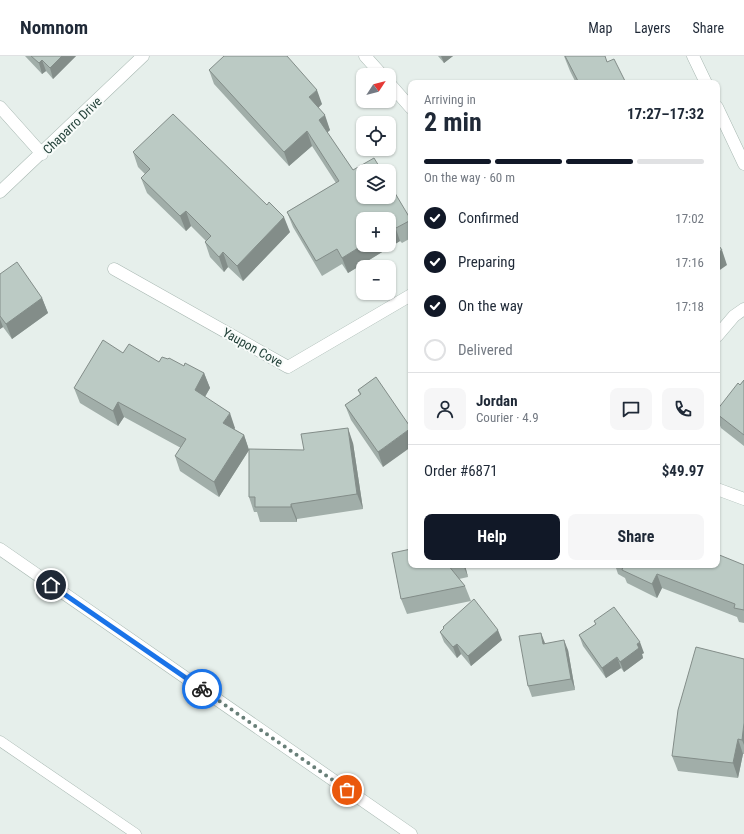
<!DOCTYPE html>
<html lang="en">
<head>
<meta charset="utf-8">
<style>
	:root { --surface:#fff; --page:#f6f6f7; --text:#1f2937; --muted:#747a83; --line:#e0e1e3; --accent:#111827 }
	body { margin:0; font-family:"Roboto Condensed",sans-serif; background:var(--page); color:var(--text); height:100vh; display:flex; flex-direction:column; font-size:15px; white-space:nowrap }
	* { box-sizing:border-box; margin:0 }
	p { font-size:13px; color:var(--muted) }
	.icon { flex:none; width:22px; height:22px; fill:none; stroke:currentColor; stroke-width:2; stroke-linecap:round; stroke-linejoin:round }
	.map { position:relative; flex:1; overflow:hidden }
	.drawer { position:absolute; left:408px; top:24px; width:312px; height:488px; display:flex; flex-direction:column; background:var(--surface); border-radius:8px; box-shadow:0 1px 3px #0004 }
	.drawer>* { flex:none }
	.needle { width:26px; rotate:54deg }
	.controls { position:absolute; left:356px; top:12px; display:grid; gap:8px }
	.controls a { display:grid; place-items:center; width:40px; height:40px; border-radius:8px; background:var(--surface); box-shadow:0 1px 3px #0004; font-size:20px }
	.pin { position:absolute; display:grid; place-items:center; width:34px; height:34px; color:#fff; margin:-17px; border:2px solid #fff; border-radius:50%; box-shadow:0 1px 4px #0007 }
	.courier { position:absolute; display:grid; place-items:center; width:40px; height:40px; margin:-20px; border:3px solid #1a73e8; border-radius:50%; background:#fff; color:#222; box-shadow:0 1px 5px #0007 }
	.summary em { font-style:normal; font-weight:700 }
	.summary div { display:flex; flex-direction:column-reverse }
	.summary { display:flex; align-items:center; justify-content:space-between; height:68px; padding:0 16px }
	h1 { font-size:26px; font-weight:700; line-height:30px }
	.bar { display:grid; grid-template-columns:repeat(4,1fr); gap:6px 4px; align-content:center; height:48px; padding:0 16px }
	.bar i { height:5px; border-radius:3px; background:var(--line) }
	.bar .current { background:var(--accent) }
	.bar p { grid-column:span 4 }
	.line { display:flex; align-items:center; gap:10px; padding:0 16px; border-top:1px solid var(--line) }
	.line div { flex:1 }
	.round { display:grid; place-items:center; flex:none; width:42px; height:42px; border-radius:8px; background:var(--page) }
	ol { padding:0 16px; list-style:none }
	li { display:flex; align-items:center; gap:12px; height:44px }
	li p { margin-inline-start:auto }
	li .icon { padding:4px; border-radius:50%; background:var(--accent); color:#fff; stroke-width:4 }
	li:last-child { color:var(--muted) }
	li i { width:22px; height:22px; border:2px solid var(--line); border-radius:50% }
	.button { display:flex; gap:8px; margin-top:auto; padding:8px 16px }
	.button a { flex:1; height:46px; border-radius:8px; background:var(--accent); color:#fff; font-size:16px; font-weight:700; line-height:46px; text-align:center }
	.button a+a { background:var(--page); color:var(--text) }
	header { display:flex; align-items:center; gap:24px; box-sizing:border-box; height:56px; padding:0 20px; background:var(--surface); border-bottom:1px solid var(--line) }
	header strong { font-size:19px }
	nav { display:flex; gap:22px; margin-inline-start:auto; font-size:14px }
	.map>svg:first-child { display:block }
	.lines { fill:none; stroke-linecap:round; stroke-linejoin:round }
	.service-casing { stroke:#a8b8b2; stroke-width:11 }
	.minor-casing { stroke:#a8b8b2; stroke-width:13 }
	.service { stroke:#fff; stroke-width:10 }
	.minor { stroke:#fff; stroke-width:12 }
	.wall { fill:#a1aea9 }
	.shaded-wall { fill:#838d89 }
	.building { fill:#bbcac4; stroke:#838d89 }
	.done { stroke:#687f78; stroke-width:4; stroke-dasharray:0 7.2 }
	.route { stroke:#1a73e8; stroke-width:5 }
	.labels { text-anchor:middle; stroke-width:4; stroke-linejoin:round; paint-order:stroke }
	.street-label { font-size:13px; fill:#24423a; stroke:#f7fbf9 }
</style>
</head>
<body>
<header>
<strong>Nomnom</strong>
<nav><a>Map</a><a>Layers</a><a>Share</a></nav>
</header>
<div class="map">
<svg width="744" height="778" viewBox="0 0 744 778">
	<rect width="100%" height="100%" fill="#e6efeb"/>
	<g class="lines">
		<g class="service-casing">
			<path id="service" d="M0,685L136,778"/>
		</g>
		<g class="minor-casing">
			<path id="minor" d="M365,0L382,19
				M693,0L706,27
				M389,27L411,52
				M0,51L42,98
				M717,51L744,108
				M0,136L143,0
				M114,213L288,311L411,239
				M717,280L734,260L744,253
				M717,433L744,443
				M0,493L411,778"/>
		</g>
		<use href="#service" class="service"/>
		<use href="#minor" class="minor"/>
	</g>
	<path class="wall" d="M25,0H76L53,23L46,15L42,18Z
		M438,0H453L444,7Z
		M564,0L607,6L626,27H576L570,15Z
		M209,14L322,48L318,52L330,74L327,77L353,114L411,164V182L402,187L400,185L348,217L342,208L322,220L293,171L287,156L336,127L312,90L289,110L214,28Z
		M133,96L290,176L243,225L228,211L224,216L210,201L205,186L206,185L191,170L186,175L147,137L141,122L145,118L138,111Z
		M0,218L42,242L48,257L12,283L3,271L0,273Z
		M123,297L159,306L184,310L204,317L210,332L205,341L235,372L234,373L244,379L249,394L219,441L180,415L175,400L181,392L124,361L118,370L80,347L74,332Z
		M376,321L383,411L351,364L345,349L360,339L358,334Z
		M744,324V390L721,372L717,362V354Z
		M353,387L363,453L297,463V466H260L257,456H254L249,441L304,394Z
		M741,508L744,509V567L739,566L737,561L662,532L657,542L627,527L625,522L618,518L615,509H717Z
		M411,509H465L468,521L459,523L465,530L471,545L407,558L401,543Z
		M594,565L644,597L642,598L643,602L624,616L621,612L606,622L583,590L579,579L596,568Z
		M443,571L502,584L471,610L461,598L457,602L444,586L440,576L443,573Z
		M545,588L568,594L575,634L532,641L528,630Z
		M744,603V698H743L738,722L678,715L672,700Z"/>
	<path class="shaded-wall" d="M62,0H76L53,23L50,12Z
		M441,0H453L444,7Z
		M42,4L46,15L42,18L39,7Z
		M317,34L322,48L314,56L309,41Z
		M325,59L330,74L324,79L319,64Z
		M307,75L312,90L289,110L284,96Z
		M186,155L191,170L186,175L180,160Z
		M284,161L290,176L243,225L237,210Z
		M395,170L400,185L348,217L342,202L363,189H389V173Z
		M722,194L727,209L717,216V197Z
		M223,196L228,211L224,216L219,201Z
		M42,242L48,257L12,283L6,268Z
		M0,263L3,271L0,273Z
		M204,317L210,332L200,349L195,334Z
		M118,346L124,361L118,370L113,355Z
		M230,357L235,372L229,382L223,367Z
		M348,372L353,387L363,453L357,438Z
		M411,372V391L383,411L378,396Z
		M244,379L249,394L219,441L214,426Z
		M291,448L297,463V466L291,451Z
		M463,509H465L468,521Z
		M657,518L662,532L657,542L652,528Z
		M498,574L502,584L471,610L468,600Z
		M541,577L545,587L546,598L543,588Z
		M564,584L568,594L575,634L571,623Z
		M640,586L644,597L642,598L643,602L624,616L620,606L637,588Z
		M457,588L461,598L457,602L453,591Z
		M617,601L621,612L606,622L602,612Z
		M744,667V689L742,684Z
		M738,683L743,698L738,722L733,707Z"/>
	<path class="building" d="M31,0H62L50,12L42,4L39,7Z
		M224,0H287L317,34L309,41L325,59L319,64L353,114L374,102L382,115H363V141H389V127L411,164L396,172L395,170L389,173V163H363V189L342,202L337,193L316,205L287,156L339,125L307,75L284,96L209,14Z
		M565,0H605L607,6L614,3L626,27H579Z
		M173,58L267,149L269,146L284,161L237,210L223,196L219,201L205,186L211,180L186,155L180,160L141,122L150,113L133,96Z
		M717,187L722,194L717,197Z
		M17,206L42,242L6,268L0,260V218Z
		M103,284L123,297L129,288L159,306L162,301L168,303L169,302L184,310L185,307L204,317L195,334L230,357L223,367L244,379L214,426L175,400L186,383L118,346L113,355L74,332Z
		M376,321L411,372L378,396L345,349L361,338L358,334Z
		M744,324V379L717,358V354L738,327L740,329Z
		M348,372L357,438L291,448V451H255V441H249V393L304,394L301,378Z
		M411,493V509H450H448L465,530L401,543L392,497Z
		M717,498L744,509V554L734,552L735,548L657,518L652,528L622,514L623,510L621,509H717Z
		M474,543L498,574L468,600L457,588L453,591L440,576L444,572L443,571Z
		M614,551L640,586L637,588L639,592L620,606L617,601L602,612L579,579L596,568L594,565Z
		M541,577L543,588L564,584L571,623L528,630L519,580Z
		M696,591L744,603V667L742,684L738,683L733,707L672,700L678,654Z"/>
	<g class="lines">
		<path class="done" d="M202,633L347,734"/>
		<path class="route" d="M51,529L202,633"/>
	</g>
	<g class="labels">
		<g class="street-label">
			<text transform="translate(72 69) rotate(-44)" y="5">Chaparro Drive</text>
			<text transform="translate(253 291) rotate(29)" y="5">Yaupon Cove</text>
		</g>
	</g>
</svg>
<div class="controls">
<a><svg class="needle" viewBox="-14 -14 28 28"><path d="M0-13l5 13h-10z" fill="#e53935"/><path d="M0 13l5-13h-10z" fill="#747a83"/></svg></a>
<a><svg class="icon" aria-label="locate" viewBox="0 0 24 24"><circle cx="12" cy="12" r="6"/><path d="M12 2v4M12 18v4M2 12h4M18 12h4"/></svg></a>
<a><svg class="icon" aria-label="layers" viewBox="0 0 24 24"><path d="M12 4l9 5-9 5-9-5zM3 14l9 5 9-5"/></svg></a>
<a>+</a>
<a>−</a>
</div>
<div class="pin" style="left:347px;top:734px;background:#ea580c"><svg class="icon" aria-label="bag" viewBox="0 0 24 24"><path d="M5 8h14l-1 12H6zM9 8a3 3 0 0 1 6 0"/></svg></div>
<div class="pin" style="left:51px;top:529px;background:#1f2937"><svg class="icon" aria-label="home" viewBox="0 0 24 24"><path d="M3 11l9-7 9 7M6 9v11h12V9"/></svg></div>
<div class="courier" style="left:202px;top:633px"><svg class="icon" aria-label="bike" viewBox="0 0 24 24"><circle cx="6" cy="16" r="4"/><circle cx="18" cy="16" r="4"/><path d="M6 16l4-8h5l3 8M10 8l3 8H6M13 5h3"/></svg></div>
<section class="drawer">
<div class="summary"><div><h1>2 min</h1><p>Arriving in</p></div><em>17:27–17:32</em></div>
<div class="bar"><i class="current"></i><i class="current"></i><i class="current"></i><i></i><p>On the way · 60 m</p></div>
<ol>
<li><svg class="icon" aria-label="check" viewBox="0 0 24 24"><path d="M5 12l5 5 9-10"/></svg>Confirmed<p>17:02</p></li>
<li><svg class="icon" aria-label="check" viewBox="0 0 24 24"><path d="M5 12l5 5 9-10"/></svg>Preparing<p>17:16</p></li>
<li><svg class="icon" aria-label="check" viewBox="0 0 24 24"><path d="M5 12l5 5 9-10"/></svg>On the way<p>17:18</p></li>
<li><i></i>Delivered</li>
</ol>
<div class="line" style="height:72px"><a class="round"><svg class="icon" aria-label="person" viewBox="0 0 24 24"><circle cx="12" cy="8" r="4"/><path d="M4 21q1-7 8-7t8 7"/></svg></a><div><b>Jordan</b><p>Courier · 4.9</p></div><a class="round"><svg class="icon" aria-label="chat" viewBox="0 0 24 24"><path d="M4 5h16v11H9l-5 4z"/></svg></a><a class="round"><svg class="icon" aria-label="phone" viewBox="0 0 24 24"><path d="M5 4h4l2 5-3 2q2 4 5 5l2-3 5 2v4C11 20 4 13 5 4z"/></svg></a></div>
<div class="line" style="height:52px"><div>Order #6871</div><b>$49.97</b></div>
<div class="button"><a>Help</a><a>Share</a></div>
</section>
</div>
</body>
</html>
